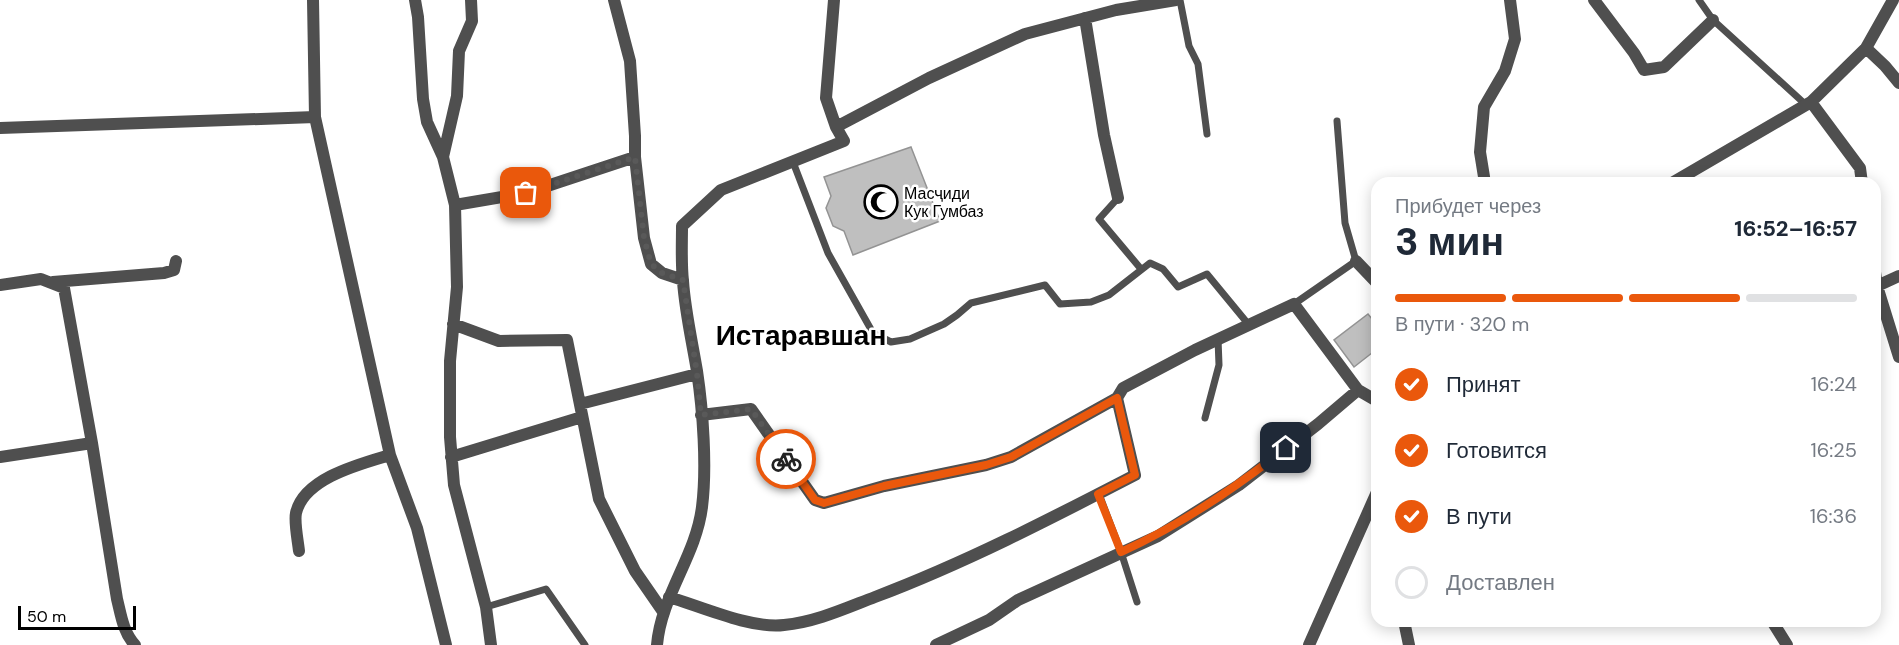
<!DOCTYPE html>
<html lang="ru">
<head>
<meta charset="utf-8">
<style>
	:root { --surface:#fff; --page:#f6f6f7; --text:#1f2937; --muted:#747a83; --line:#e0e1e3; --accent:#ea580c }
	body { margin:0; font-family:"DM Sans",sans-serif; background:var(--page); color:var(--text); height:100vh; display:flex; flex-direction:column; font-size:22px; white-space:nowrap }
	* { box-sizing:border-box; margin:0 }
	p { font-size:20px; color:var(--muted) }
	.icon { flex:none; width:33px; height:33px; fill:none; stroke:currentColor; stroke-width:2; stroke-linecap:round; stroke-linejoin:round }
	.map { position:relative; flex:1; overflow:hidden }
	.side { position:absolute; left:1371px; top:177px; width:510px; height:450px; display:flex; flex-direction:column; background:var(--surface); border-radius:18px; box-shadow:0 3px 15px #0003 }
	.side>* { flex:none }
	.scale { position:absolute; left:18px; bottom:15px; width:118px; box-sizing:border-box; padding-left:6px; border:3px solid #000; border-top:0; font-size:16px; line-height:21px; white-space:nowrap; color:#000; -webkit-text-stroke:4px #fff; paint-order:stroke }
	.pin { position:absolute; display:grid; place-items:center; width:51px; height:51px; color:#fff; margin:-26px; border-radius:12px; box-shadow:0 3px 9px #0006 }
	.courier { position:absolute; display:grid; place-items:center; width:60px; height:60px; margin:-30px; border:4px solid #ea580c; border-radius:50%; background:#fff; color:#222; box-shadow:0 2px 8px #0007 }
	.summary em { font-style:normal; font-weight:800 }
	.summary div { display:flex; flex-direction:column-reverse }
	.summary { display:flex; align-items:center; justify-content:space-between; height:102px; padding:0 24px }
	h1 { font-size:39px; font-weight:800; line-height:45px }
	.bar { display:grid; grid-template-columns:repeat(4,1fr); gap:9px 6px; align-content:center; height:72px; padding:0 24px }
	.bar i { height:8px; border-radius:4px; background:var(--line) }
	.bar .active { background:var(--accent) }
	.bar p { grid-column:span 4 }
	ol { padding:0 24px; list-style:none }
	li { display:flex; align-items:center; gap:18px; height:66px }
	li p { margin-inline-start:auto }
	li .icon { padding:6px; border-radius:50%; background:var(--accent); color:#fff; stroke-width:4 }
	li:last-child { color:var(--muted) }
	li i { width:33px; height:33px; border:3px solid var(--line); border-radius:50% }
	.map>svg:first-child { display:block }
	.building { fill:#bfbfbf; stroke:#939393; stroke-width:1.5 }
	.lines { fill:none; stroke-linecap:round; stroke-linejoin:round }
	.lane { stroke:#4f4f4f; stroke-width:7 }
	.street { stroke:#4f4f4f; stroke-width:12 }
	.done { stroke:#595959; stroke-width:6; stroke-dasharray:0 10.8 }
	.route { stroke:#ea580c; stroke-width:8 }
	.labels { text-anchor:middle; stroke-width:5; stroke-linejoin:round; paint-order:stroke }
	.poi-label { font-size:16px; fill:#000; stroke:#fff; text-anchor:start }
	.town-label { font-size:28px; font-weight:bold; fill:#000; stroke:#fff }
</style>
</head>
<body>
<div class="map">
<svg width="1899" height="645" viewBox="0 0 1899 645">
	<rect width="100%" height="100%" fill="#fff"/>
	<path class="building" d="M911,147L940,221L853,255L844,231L833,226L826,208L831,196L824,177Z
		M1368,314L1377,325V349L1354,367L1334,340Z"/>
	<g class="lines">
		<path class="lane" d="M1180,0L1189,46L1198,64L1207,134
			M1699,0L1713,20L1805,104
			M793,162L828,253L873,333L891,342L910,339L944,324L957,315L971,303L1045,285L1060,304L1091,302L1109,295L1150,263L1163,269L1178,287L1207,274L1249,325
			M1118,198L1099,219L1141,269
			M1294,304L1356,261L1345,223L1337,121
			M1205,418L1219,365L1218,339
			M1099,494L1121,552L1137,602
			M486,607L546,589L585,645"/>
		<path class="street" d="M313,0L315,117L390,455L417,528L446,645
			M415,0L418,17L423,99L427,122L443,157
			M471,0L472,21L459,51L457,96L443,157L455,205L457,287L450,361V437L454,485L486,607L491,645
			M614,0L630,61L635,136V157L644,238L651,264L662,273L683,280
			M1594,0L1634,53L1644,70L1664,67L1713,20
			M1085,18L1104,135L1118,198
			M1866,48L1885,66L1899,83
			M1811,102L1860,168L1862,183
			M836,127L929,78L1025,34L1116,10L1176,0
			M0,128L315,117
			M1485,183L1480,152L1484,107L1505,71L1515,39L1510,0
			M1672,183L1811,102L1866,48L1893,0
			M455,205L526,193L635,157
			M1356,261L1377,283
			M1875,272L1877,286L1899,357
			M53,282L164,273L174,270L176,261
			M0,285L41,279L64,288L92,443L117,599C121,615 123,632 135,645
			M1877,286L1899,276
			M453,324L499,341L567,340L599,499L635,571L664,613
			M580,404L697,374
			M701,415L751,409L815,500L824,503L884,486L986,465L1011,457L1117,398L1123,388L1195,350L1294,304L1358,390L1377,401
			M0,457L92,443
			M451,457L582,417
			M299,551C298,541 294,522 296,513C304,478 360,464 390,455
			M669,597C702,607 751,629 784,625C816,622 846,608 875,597C965,563 1050,519 1135,475L1117,398
			M1404,621L1409,645
			M1772,621L1787,645
			M657,645C661,596 696,556 702,507C707,467 703,411 697,371C692,341 685,311 683,281C681,263 682,244 682,226L721,190L844,141L836,127L826,98L834,0
			M936,645L989,620L1018,600L1158,536L1239,485L1318,424L1358,390
			M1309,645L1377,492"/>
	</g>
	<g class="lines">
		<path class="done" d="M526,193L635,157L644,238L651,264L662,273L683,280L697,374L701,415L751,409L786,459"/>
		<path class="route" d="M786,459L815,500L824,503L884,486L986,465L1011,457L1117,398L1135,475L1098,494L1121,552C1181,525 1234,489 1286,448"/>
	</g>
	<defs>
		<g id="mosque-ring" transform="scale(1.725)"><circle r="9.5" fill="#fff" stroke="#000" stroke-width="1.5"/><path d="M3.5-4.9A6 6 0 1 0 3.5 4.9A5 5 0 1 1 3.5-4.9Z" fill="#000"/></g>
	</defs>
	<g fill-rule="evenodd">
		<use href="#mosque-ring" x="881" y="202"/>
	</g>
	<g class="labels">
		<g class="poi-label">
			<text x="904" y="199">Масҷиди<tspan x="904" dy="18">Кук Гумбаз</tspan></text>
		</g>
		<g class="town-label">
			<text x="801" y="345">Истаравшан</text>
		</g>
	</g>
</svg>
<div class="scale">50 m</div>
<div class="pin" style="left:526px;top:193px;background:#ea580c"><svg class="icon" aria-label="bag" viewBox="0 0 24 24"><path d="M5 8h14l-1 12H6zM9 8a3 3 0 0 1 6 0"/></svg></div>
<div class="pin" style="left:1286px;top:448px;background:#1f2937"><svg class="icon" aria-label="home" viewBox="0 0 24 24"><path d="M3 11l9-7 9 7M6 9v11h12V9"/></svg></div>
<div class="courier" style="left:786px;top:459px"><svg class="icon" aria-label="bike" viewBox="0 0 24 24"><circle cx="6" cy="16" r="4"/><circle cx="18" cy="16" r="4"/><path d="M6 16l4-8h5l3 8M10 8l3 8H6M13 5h3"/></svg></div>
<section class="side">
<div class="summary"><div><h1>3 мин</h1><p>Прибудет через</p></div><em>16:52–16:57</em></div>
<div class="bar"><i class="active"></i><i class="active"></i><i class="active"></i><i></i><p>В пути · 320 m</p></div>
<ol>
<li><svg class="icon" aria-label="check" viewBox="0 0 24 24"><path d="M5 12l5 5 9-10"/></svg>Принят<p>16:24</p></li>
<li><svg class="icon" aria-label="check" viewBox="0 0 24 24"><path d="M5 12l5 5 9-10"/></svg>Готовится<p>16:25</p></li>
<li><svg class="icon" aria-label="check" viewBox="0 0 24 24"><path d="M5 12l5 5 9-10"/></svg>В пути<p>16:36</p></li>
<li><i></i>Доставлен</li>
</ol>
</section>
</div>
</body>
</html>
